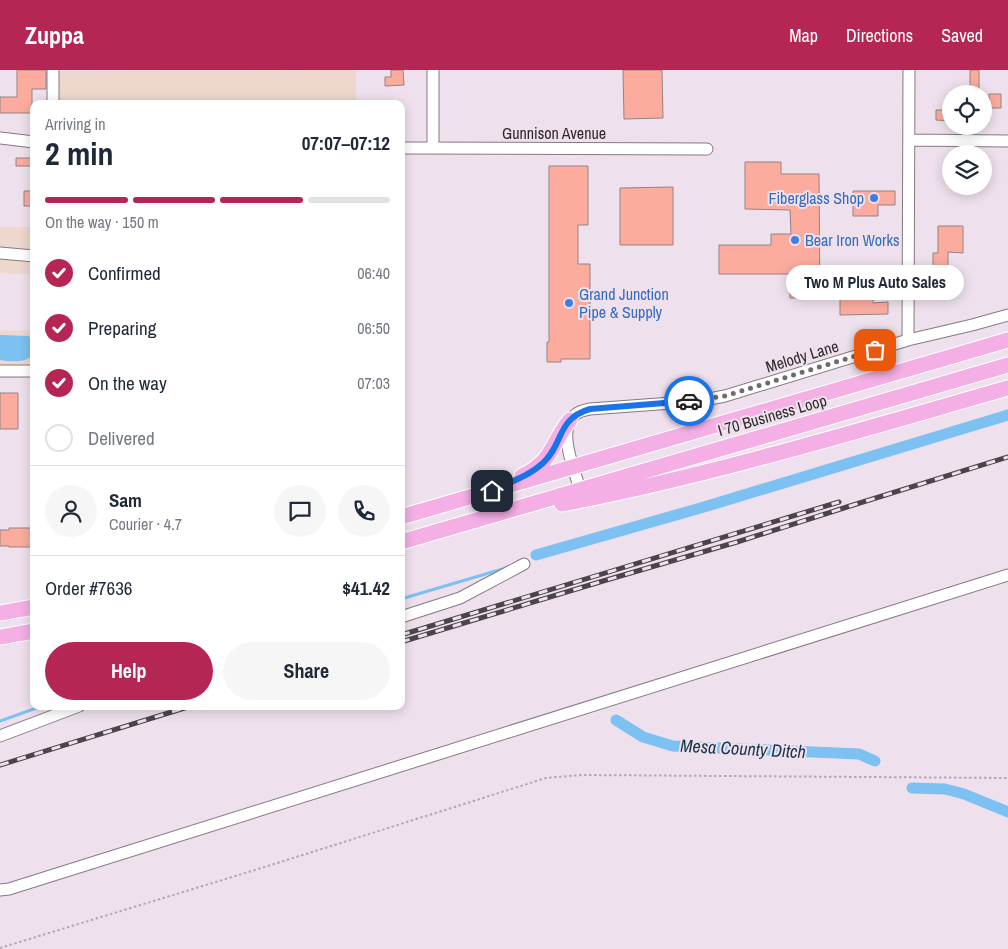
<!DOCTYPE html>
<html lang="en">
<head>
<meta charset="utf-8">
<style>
	:root { --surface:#fff; --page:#f6f6f7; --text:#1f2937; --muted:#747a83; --line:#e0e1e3; --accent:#b62654 }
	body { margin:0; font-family:"Archivo Narrow",sans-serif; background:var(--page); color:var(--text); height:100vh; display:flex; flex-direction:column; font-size:19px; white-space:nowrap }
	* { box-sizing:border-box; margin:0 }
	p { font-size:16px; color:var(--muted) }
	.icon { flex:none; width:28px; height:28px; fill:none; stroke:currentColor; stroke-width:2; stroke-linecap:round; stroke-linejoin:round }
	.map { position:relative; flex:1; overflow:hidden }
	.panel { position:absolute; left:30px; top:30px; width:375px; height:610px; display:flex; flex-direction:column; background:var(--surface); border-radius:10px; box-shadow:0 2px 12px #0003 }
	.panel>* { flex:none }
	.tools { position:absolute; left:942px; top:15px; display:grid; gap:10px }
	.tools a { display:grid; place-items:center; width:50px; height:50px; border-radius:50%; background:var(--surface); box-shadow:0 2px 12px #0003; font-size:25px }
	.pin { position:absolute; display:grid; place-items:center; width:42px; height:42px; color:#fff; margin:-21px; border-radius:10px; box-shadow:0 2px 8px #0006 }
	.courier { position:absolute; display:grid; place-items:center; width:50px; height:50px; margin:-25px; border:4px solid #1a73e8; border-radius:50%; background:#fff; color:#222; box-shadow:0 1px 6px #0007 }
	.bubble { position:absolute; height:35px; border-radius:18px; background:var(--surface); box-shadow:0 2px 12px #0003; font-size:16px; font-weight:800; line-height:35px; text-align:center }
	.head em { font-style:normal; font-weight:800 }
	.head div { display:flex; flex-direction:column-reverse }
	.head { display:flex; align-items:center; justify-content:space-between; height:85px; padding:0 15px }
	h1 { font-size:32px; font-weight:800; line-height:38px }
	.bar { display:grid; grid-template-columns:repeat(4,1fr); gap:8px 5px; align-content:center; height:60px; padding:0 15px }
	.bar i { height:6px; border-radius:4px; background:var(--line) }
	.bar .active { background:var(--accent) }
	.bar p { grid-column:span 4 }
	.line { display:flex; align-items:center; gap:12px; padding:0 15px; border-top:1px solid var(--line) }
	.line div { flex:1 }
	.round { display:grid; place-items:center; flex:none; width:52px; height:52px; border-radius:26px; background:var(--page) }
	ol { padding:0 15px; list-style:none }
	li { display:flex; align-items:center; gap:15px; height:55px }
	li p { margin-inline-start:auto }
	li .icon { padding:5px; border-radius:50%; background:var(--accent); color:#fff; stroke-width:4 }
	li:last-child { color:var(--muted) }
	li i { width:28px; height:28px; border:2px solid var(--line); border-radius:50% }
	.primary-button { display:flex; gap:10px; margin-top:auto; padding:10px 15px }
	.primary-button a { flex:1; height:58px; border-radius:30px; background:var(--accent); color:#fff; font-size:20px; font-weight:800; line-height:58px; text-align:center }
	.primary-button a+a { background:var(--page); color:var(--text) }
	header { display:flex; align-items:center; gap:30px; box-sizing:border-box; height:70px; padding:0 25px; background:var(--accent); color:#fff }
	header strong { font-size:24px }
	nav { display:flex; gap:28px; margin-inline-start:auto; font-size:18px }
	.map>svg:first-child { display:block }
	.industrial { fill:#eed7cc }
	.water { fill:#7cc1f1 }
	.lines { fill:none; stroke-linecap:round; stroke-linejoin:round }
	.stream { stroke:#7cc1f1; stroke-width:3 }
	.canal { stroke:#7cc1f1; stroke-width:11 }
	.building { fill:#fcac9f; stroke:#948381 }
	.minor-casing { stroke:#857983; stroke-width:13 }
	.major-casing { stroke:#fff; stroke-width:17 }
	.path { stroke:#b3a8b2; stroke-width:2; stroke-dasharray:2.5 2.5; stroke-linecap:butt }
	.minor { stroke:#fff; stroke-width:11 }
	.major { stroke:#f4afe5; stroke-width:15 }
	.rail-casing { stroke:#4b454a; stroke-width:5 }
	.rail { stroke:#eee1ed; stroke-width:3; stroke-dasharray:9; stroke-linecap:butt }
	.done { stroke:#716970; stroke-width:5; stroke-dasharray:0 9 }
	.route { stroke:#1a73e8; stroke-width:6 }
	.shop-dot { fill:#3f7fe0; stroke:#eee1ed; stroke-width:2 }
	.labels { text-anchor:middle; stroke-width:4; stroke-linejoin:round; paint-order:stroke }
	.street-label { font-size:16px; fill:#2e292d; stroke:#eee1ed }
	.shop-label { font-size:16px; fill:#366cbe; stroke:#eee1ed; text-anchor:start }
	.water-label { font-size:18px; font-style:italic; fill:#173549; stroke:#eee1ed }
</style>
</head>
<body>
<header>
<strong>Zuppa</strong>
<nav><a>Map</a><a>Directions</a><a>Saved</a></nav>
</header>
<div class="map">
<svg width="1008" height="879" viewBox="0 0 1008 879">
	<rect width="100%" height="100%" fill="#eee1ed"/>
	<path class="industrial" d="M356,0V34H58V1Z
		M0,157H34V308H0V261L32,260L30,204L0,203Z"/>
	<path class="water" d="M0,265L29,266C30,270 32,274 33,278C36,294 10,292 0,290Z"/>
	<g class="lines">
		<path class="stream" d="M401,529L506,498
			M0,651L42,636"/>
		<path class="canal" d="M536,485L704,437L1008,345
			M616,650L643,667L673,676L859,684L875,691
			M912,718L945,719L964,724L1008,742"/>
	</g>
	<path class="building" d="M17,0H46V19H32V43H0V27H17Z
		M391,0H403L404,15L385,16V7H391Z
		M623,0H662L663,48L624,49Z
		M970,0H979V24H970Z
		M989,24H1001V38H991L989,36Z
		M936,40H951V51L936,50Z
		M16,88H34V96H16Z
		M745,92H781V104H819L820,228H790V204H719V175H771V164H791L790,140L745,139Z
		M549,96H588V155H578V194H590V289H561V292H547V272H549Z
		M673,117V175H620V118Z
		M24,121H34V136H24Z
		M853,121H895V135H878V146H853Z
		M938,156H963V183L948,182V200L933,201V183H938Z
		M840,229H873V233L888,232V244L840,245Z
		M0,323H18V359H0Z
		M9,458H34V477H9V476H0V460H9Z"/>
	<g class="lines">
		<g class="minor-casing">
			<path id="minor" d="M53,0V34
				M433,0V78
				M0,68L34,72
				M909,70L1008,71
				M401,78L707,79
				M0,183L34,186
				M908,270L909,0
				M0,301H34
				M580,420C575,400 556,360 575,345C579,341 585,340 590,339L699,331L725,326L908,270L972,255L1008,245
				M401,547L460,528L524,494
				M0,666L79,636
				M0,820L9,819L1008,505"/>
		</g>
		<g class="major-casing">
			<path id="major" d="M522,406C554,391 551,373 570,350
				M562,434C713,405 860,360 1008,318
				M401,447L1008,270
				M401,472L1008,295
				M0,543L34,537
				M0,567L34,561"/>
		</g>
		<path class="path" d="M0,878L268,796L546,708L581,705L1008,708"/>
		<use href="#minor" class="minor"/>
		<use href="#major" class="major"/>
		<g class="rail-casing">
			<path id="rail" d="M401,565L839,432
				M401,572L603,511L737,472L850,436L1008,387
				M0,695L191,636"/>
		</g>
		<use href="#rail" class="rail"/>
	</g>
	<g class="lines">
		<path class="done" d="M689,331L725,326L875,280"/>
		<path class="route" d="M492,421C510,412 529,406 543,393C564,374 556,349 590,339L689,331"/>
	</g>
	<g class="shop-dot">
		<circle cx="874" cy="128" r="5"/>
		<circle cx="795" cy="170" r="5"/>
		<circle cx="569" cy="233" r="5"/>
	</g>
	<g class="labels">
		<g class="street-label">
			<text x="554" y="69">Gunnison Avenue</text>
			<text transform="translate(802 286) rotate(-17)" y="6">Melody Lane</text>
			<text transform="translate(772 345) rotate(-16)" y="6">I 70 Business Loop</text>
		</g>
		<g class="shop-label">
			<text x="864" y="134" text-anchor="end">Fiberglass Shop</text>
			<text x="805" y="176">Bear Iron Works</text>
			<text x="579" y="230">Grand Junction<tspan x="579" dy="18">Pipe &amp; Supply</tspan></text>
		</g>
		<g class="water-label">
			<text transform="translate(743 679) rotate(3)" y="6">Mesa County Ditch</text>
		</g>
	</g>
</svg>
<div class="tools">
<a><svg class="icon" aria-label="locate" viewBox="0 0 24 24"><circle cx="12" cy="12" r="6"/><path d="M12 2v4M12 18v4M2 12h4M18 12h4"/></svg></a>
<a><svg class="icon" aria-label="layers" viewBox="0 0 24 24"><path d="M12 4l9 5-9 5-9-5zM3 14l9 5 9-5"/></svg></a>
</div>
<div class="pin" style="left:875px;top:280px;background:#ea580c"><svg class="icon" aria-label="bag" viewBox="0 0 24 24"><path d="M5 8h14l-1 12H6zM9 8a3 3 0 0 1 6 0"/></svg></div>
<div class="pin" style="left:492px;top:421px;background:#1f2937"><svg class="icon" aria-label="home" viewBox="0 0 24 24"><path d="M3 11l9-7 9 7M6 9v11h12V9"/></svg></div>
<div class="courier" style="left:689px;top:331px"><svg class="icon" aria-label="car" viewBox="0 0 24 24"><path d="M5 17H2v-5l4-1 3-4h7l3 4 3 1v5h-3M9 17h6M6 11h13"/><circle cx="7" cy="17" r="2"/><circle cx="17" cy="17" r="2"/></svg></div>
<div class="bubble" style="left:786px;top:195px;width:178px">Two M Plus Auto Sales</div>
<section class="panel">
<div class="head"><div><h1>2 min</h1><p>Arriving in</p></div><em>07:07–07:12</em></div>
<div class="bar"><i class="active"></i><i class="active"></i><i class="active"></i><i></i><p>On the way · 150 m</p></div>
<ol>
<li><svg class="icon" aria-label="check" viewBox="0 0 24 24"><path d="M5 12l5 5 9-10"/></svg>Confirmed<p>06:40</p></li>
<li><svg class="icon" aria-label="check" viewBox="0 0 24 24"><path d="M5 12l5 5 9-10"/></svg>Preparing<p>06:50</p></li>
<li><svg class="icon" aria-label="check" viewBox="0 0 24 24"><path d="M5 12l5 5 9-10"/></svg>On the way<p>07:03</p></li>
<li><i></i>Delivered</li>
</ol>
<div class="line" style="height:90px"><a class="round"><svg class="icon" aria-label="person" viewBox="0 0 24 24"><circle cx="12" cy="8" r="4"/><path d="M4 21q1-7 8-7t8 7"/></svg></a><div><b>Sam</b><p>Courier · 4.7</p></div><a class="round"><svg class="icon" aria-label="chat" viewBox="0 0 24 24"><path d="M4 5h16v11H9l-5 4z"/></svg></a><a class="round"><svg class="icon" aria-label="phone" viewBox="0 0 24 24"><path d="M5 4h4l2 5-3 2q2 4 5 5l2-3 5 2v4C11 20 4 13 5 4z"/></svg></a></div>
<div class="line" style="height:65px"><div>Order #7636</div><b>$41.42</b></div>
<div class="primary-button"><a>Help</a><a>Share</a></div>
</section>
</div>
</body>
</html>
